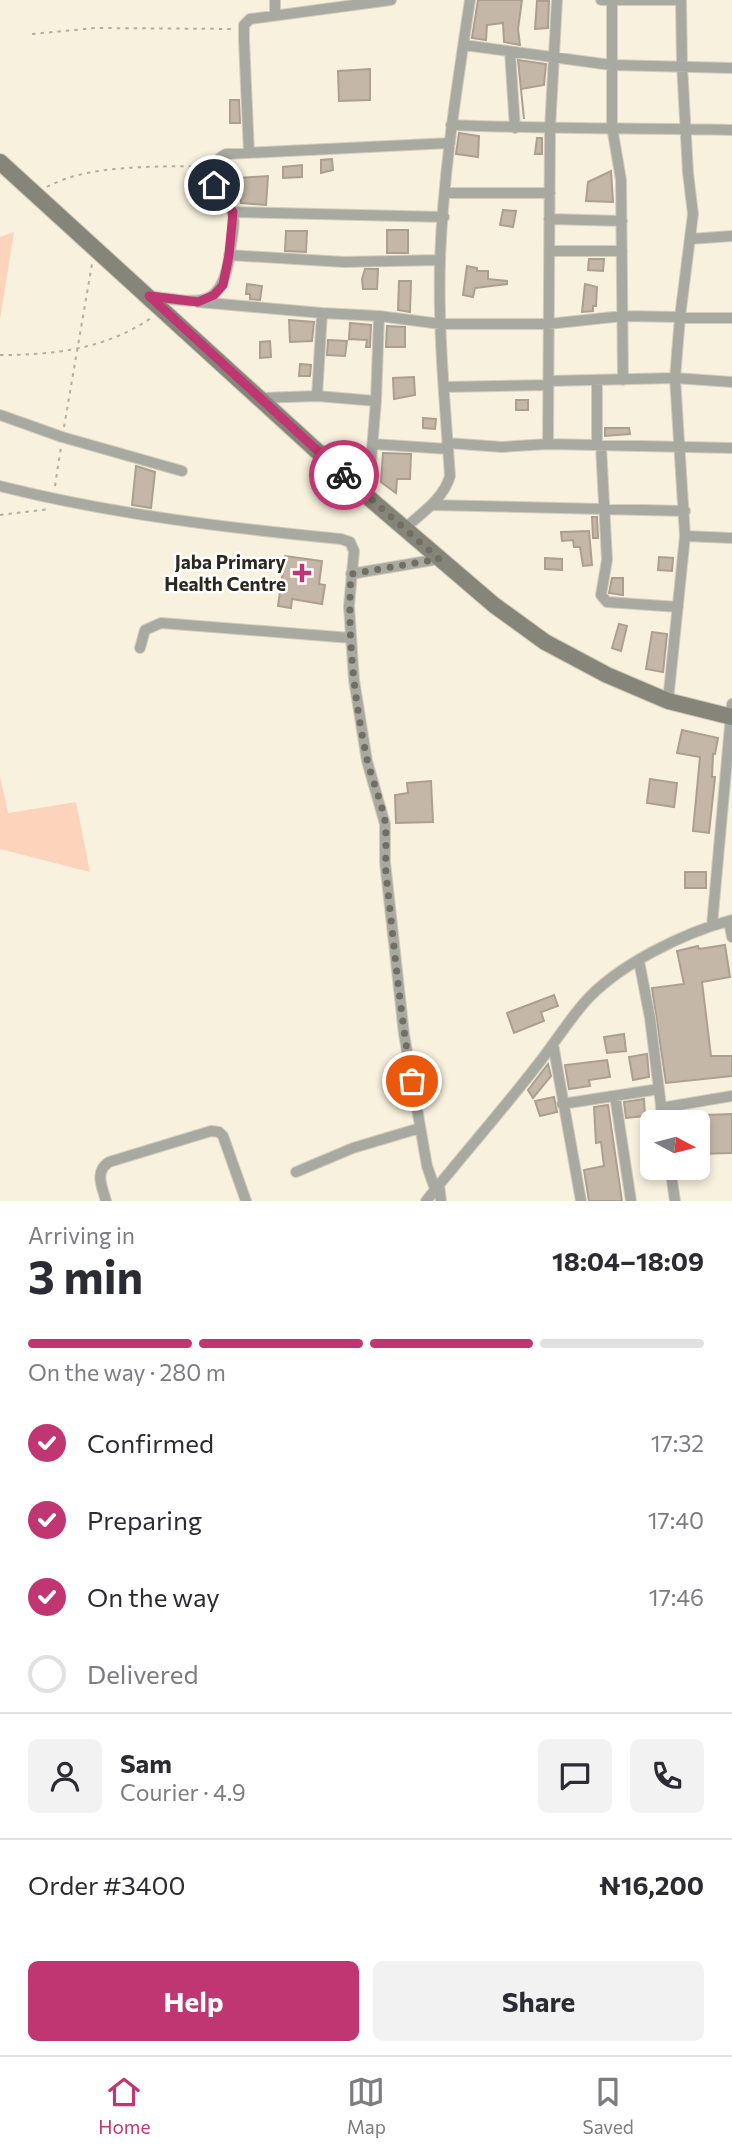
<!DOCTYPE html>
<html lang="en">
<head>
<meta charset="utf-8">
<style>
	:root { --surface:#fff; --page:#f2f2f3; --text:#2b2b33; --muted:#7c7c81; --line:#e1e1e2; --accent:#c03672 }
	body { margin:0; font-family:Commissioner,sans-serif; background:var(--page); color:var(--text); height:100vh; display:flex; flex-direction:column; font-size:26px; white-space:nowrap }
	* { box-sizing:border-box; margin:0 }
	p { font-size:23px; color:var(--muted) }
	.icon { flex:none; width:38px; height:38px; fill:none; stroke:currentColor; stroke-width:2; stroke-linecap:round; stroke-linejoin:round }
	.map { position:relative; height:1201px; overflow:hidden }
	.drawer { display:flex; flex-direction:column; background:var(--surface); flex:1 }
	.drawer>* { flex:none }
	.needle { width:46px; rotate:97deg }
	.tools { position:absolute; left:640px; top:1110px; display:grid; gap:14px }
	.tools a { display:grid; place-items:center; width:70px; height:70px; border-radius:10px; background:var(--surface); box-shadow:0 4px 10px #0003; font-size:35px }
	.pin { position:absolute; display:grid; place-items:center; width:60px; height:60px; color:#fff; margin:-30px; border:4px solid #fff; border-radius:50%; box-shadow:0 2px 7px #0007 }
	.courier { position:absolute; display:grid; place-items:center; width:70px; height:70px; margin:-35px; border:5px solid #c03672; border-radius:50%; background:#fff; color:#222; box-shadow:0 2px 9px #0007 }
	.summary em { font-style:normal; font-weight:700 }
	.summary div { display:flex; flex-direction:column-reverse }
	.summary { display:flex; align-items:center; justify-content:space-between; height:119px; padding:0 28px }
	h1 { font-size:46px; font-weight:700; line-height:52px }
	.bar { display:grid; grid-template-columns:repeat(4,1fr); gap:10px 7px; align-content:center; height:84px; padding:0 28px }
	.bar i { height:9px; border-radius:5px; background:var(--line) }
	.bar .current { background:var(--accent) }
	.bar p { grid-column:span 4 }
	.line { display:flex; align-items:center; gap:18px; padding:0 28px; border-top:2px solid var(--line) }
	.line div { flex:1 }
	.round { display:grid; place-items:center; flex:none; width:74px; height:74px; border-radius:10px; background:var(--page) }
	ol { padding:0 28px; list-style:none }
	li { display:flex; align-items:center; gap:21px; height:77px }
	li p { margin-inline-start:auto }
	li .icon { padding:7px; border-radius:50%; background:var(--accent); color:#fff; stroke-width:4 }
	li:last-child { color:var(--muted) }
	li i { width:38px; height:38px; border:4px solid var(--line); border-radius:50% }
	.cta { display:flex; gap:14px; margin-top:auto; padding:14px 28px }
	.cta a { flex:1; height:80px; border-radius:10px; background:var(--accent); color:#fff; font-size:28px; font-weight:700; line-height:80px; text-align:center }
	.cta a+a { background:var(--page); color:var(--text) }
	.dock { display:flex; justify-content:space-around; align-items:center; height:98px; border-top:2px solid var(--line); background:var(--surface); font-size:19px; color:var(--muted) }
	.dock a { display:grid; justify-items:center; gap:4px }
	.dock .current { color:var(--accent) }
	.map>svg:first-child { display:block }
	.grass { fill:#fcd4bc }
	.building { fill:#c4b7a7; stroke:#ac9f90; stroke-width:2 }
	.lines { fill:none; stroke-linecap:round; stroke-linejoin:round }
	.minor-casing { stroke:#d3cdbc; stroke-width:12 }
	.secondary-casing { stroke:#d3cdbc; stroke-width:18 }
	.path { stroke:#b3ae9f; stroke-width:2; stroke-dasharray:3.5 5; stroke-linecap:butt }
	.minor { stroke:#a8a9a0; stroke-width:10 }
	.secondary { stroke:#858679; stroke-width:16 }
	.done { stroke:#736e63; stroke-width:7; stroke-dasharray:0 12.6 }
	.route { stroke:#c03672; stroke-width:9 }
	.poi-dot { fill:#c03672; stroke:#fff; stroke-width:2.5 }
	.labels { text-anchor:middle; stroke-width:5; stroke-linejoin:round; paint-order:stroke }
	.poi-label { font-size:19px; font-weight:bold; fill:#2b2821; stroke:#fff; text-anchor:end }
</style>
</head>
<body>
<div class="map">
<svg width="732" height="1201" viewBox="0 0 732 1201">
	<rect width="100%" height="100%" fill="#f8f1de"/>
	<path class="grass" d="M14,232L0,319V237Z
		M0,776L8,813L76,802L90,872L0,849Z"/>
	<path class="building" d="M478,0H522L518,29L520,45L504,42L503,23L487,25L486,40L472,38Z
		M537,1H549L548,28L535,29Z
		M518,60L546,64L544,85L521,89L524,119Z
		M370,69V100L339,101L338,71Z
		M230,100H239L240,123H230Z
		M459,133L479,136L478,157L456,154Z
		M537,138H542V154H535Z
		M332,159L333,170L321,173V160Z
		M302,165V177L283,178V167Z
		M611,171L613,202L586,201L588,182Z
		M268,176L266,205L241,203L239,178Z
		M503,210L516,211L513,227L500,225Z
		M387,230H408V253H387Z
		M286,231H307L306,252L285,251Z
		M589,259H604L603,271L588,270Z
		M467,266L477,268V271H488V279L507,281V284L475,288L473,297L463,295Z
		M365,269H378L377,289H363L362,279Z
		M399,281H411L410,312L398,310Z
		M247,284L262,286L260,300L250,299V294H246Z
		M585,284L597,287L596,306H593V311L582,312Z
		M289,320L314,322L312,341L290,342Z
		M350,323L371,325L370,347H366L367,340L349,339Z
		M387,326L405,327V347H386Z
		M328,340L347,341L345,356L327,355Z
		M270,341L271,357L260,358V342Z
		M300,364L311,365L310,376H299Z
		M414,377L415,395L394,399L393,378Z
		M516,400H528V410H516Z
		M423,418L436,419L435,429L423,428Z
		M605,428H629L630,434L605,436Z
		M383,453L411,454L410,479H397L396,493L381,482Z
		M136,466L155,472L151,508L132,505Z
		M592,517H597L598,538H593Z
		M589,531L592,565L583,566L580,547H574L573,540L562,541L561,532Z
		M285,556L322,561L319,584L325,585L322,604L292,599L291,608L278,606Z
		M659,557L673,558L672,571L658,570Z
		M545,558L562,559V570L545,569Z
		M612,578H623V595L609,593Z
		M619,624L627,626L621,651L612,648Z
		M652,632L667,634L663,672L646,669Z
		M682,730L718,738L715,754H713L712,777H715L709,833L693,831L700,757L677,753Z
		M650,779L677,783L674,807L647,803Z
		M431,781L433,822L396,823L395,795L408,793L407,783Z
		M685,872H706V888H685Z
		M725,945L730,977L702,982L711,1056H732V1076L666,1083L652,988L684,984L677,951L698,946L699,949Z
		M554,995L558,1006L541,1012L544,1021L514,1033L507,1013Z
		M624,1034L626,1051L607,1053L604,1037Z
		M647,1054L649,1077L633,1080L629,1057Z
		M607,1060L610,1077L589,1080L590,1086L569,1089L565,1065Z
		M548,1064L551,1076L533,1098L528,1090Z
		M554,1097L557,1112L540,1116L535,1101Z
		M644,1099L645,1116L626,1118L624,1102Z
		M608,1105L622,1201H589L584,1170L604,1166L601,1142L596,1143L594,1107Z
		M732,1114V1153L698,1154V1134H706L705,1115Z"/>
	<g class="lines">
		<g class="minor-casing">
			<path id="minor" d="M601,0H676
				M612,0V127L621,180L623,380
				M275,15V0
				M464,45L611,65L732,68
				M510,52L515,128
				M451,125C545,129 638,128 732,130
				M249,153L244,40V25L250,19L391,0
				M445,193H550
				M232,212L444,217
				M549,219L622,221
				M690,239L732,236
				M549,251H622
				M229,255L344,262L440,260
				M149,296C198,302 222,313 230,252C231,241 236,224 233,214C227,197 195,170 226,154L450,143
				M198,302L322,313L379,316L441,324H548L623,316L732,318
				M597,380V446
				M548,381L675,378L732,382
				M444,387L548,385
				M317,396L322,313
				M261,398L317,396L376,401L379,316
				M0,415L62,437L182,471
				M447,443L502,447L548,444L732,448
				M373,444L448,449
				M548,444L550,129L557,0
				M601,446L607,560L601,595L607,602L678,607
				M0,486C111,514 227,528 341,539L350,542L354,551L349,606L354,680L367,761L385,824V862L404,1034L427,1166L435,1189
				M368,497L376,401
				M431,505L685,511
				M405,528C422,513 444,498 450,476C445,404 438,332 440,261C443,173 457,87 470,0
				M685,536L732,538
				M351,574L439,559
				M140,648L145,630L161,623L351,638
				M668,701L685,536L675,378L680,317L693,214L688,173L682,65L681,0
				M729,921L732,937
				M712,925L732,704
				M639,961L650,1018L663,1122
				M553,1044L581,1201
				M615,1096L631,1201
				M562,1104L659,1089
				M661,1108L732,1096
				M670,1167L675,1201
				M296,1172L353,1148L420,1128
				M439,1184L441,1201
				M106,1201C102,1186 94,1172 109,1162L211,1131L219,1132L223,1136L246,1201
				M426,1201C462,1156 500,1113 535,1068C552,1047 566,1024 584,1003C616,966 684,932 732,920"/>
		</g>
		<g class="secondary-casing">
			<path id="secondary" d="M0,162L362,492L494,605L545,642L607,675L668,701L732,717"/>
		</g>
		<path class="path" d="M32,34L95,28L233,29
			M47,187C88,164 156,167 203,166
			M0,355C54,355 106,349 151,318
			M64,427L92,264
			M55,486L61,447
			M0,515L50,509"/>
		<use href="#minor" class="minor"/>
		<use href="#secondary" class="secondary"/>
	</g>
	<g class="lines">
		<path class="done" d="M344,475L439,559L351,574C347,635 354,699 367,759C372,780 381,800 385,821C387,838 385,857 386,874C394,944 400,1013 412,1081"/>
		<path class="route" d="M214,185L233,212L229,255L223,285L214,295L198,302L149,296L344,475"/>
	</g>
	<path class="poi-dot" d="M298.5 562.5h7v7h7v7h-7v7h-7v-7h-7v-7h7z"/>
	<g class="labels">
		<g class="poi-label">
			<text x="286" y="569">Jaba Primary<tspan x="286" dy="22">Health Centre</tspan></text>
		</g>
	</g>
</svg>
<div class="tools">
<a><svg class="needle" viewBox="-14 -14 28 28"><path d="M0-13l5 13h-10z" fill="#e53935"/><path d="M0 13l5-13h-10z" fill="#7c7c81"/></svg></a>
</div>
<div class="pin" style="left:412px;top:1081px;background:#ea580c"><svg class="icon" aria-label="bag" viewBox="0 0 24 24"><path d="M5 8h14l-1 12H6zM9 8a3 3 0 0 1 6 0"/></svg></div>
<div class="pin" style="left:214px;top:185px;background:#1f2937"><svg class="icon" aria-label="home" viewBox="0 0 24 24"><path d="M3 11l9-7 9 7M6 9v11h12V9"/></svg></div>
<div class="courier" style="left:344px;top:475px"><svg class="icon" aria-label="bike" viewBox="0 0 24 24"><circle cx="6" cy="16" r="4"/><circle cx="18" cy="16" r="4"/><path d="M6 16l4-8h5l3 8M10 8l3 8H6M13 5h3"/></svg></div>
</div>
<section class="drawer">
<div class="summary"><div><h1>3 min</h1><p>Arriving in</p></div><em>18:04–18:09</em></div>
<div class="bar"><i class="current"></i><i class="current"></i><i class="current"></i><i></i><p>On the way · 280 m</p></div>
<ol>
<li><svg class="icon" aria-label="check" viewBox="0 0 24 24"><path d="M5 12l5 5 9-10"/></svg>Confirmed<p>17:32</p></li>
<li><svg class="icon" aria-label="check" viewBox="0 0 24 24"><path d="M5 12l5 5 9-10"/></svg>Preparing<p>17:40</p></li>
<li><svg class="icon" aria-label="check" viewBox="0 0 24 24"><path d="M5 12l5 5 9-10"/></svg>On the way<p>17:46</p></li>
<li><i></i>Delivered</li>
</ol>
<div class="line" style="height:126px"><a class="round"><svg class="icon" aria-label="person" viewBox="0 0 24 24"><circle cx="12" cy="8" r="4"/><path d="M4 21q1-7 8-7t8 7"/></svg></a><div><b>Sam</b><p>Courier · 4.9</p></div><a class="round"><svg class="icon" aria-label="chat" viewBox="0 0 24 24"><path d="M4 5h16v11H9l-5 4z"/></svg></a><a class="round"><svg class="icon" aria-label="phone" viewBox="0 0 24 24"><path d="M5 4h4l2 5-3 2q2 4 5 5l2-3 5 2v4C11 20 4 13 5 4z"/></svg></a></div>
<div class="line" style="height:91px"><div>Order #3400</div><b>₦16,200</b></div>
<div class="cta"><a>Help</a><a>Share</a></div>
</section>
<nav class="dock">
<a class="current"><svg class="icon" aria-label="home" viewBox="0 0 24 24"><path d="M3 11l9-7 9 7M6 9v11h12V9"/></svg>Home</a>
<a><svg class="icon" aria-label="map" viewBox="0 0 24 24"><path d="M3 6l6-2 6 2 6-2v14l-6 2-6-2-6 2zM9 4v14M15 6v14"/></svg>Map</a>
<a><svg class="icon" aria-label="saved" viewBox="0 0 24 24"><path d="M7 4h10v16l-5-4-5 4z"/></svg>Saved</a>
</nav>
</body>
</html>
